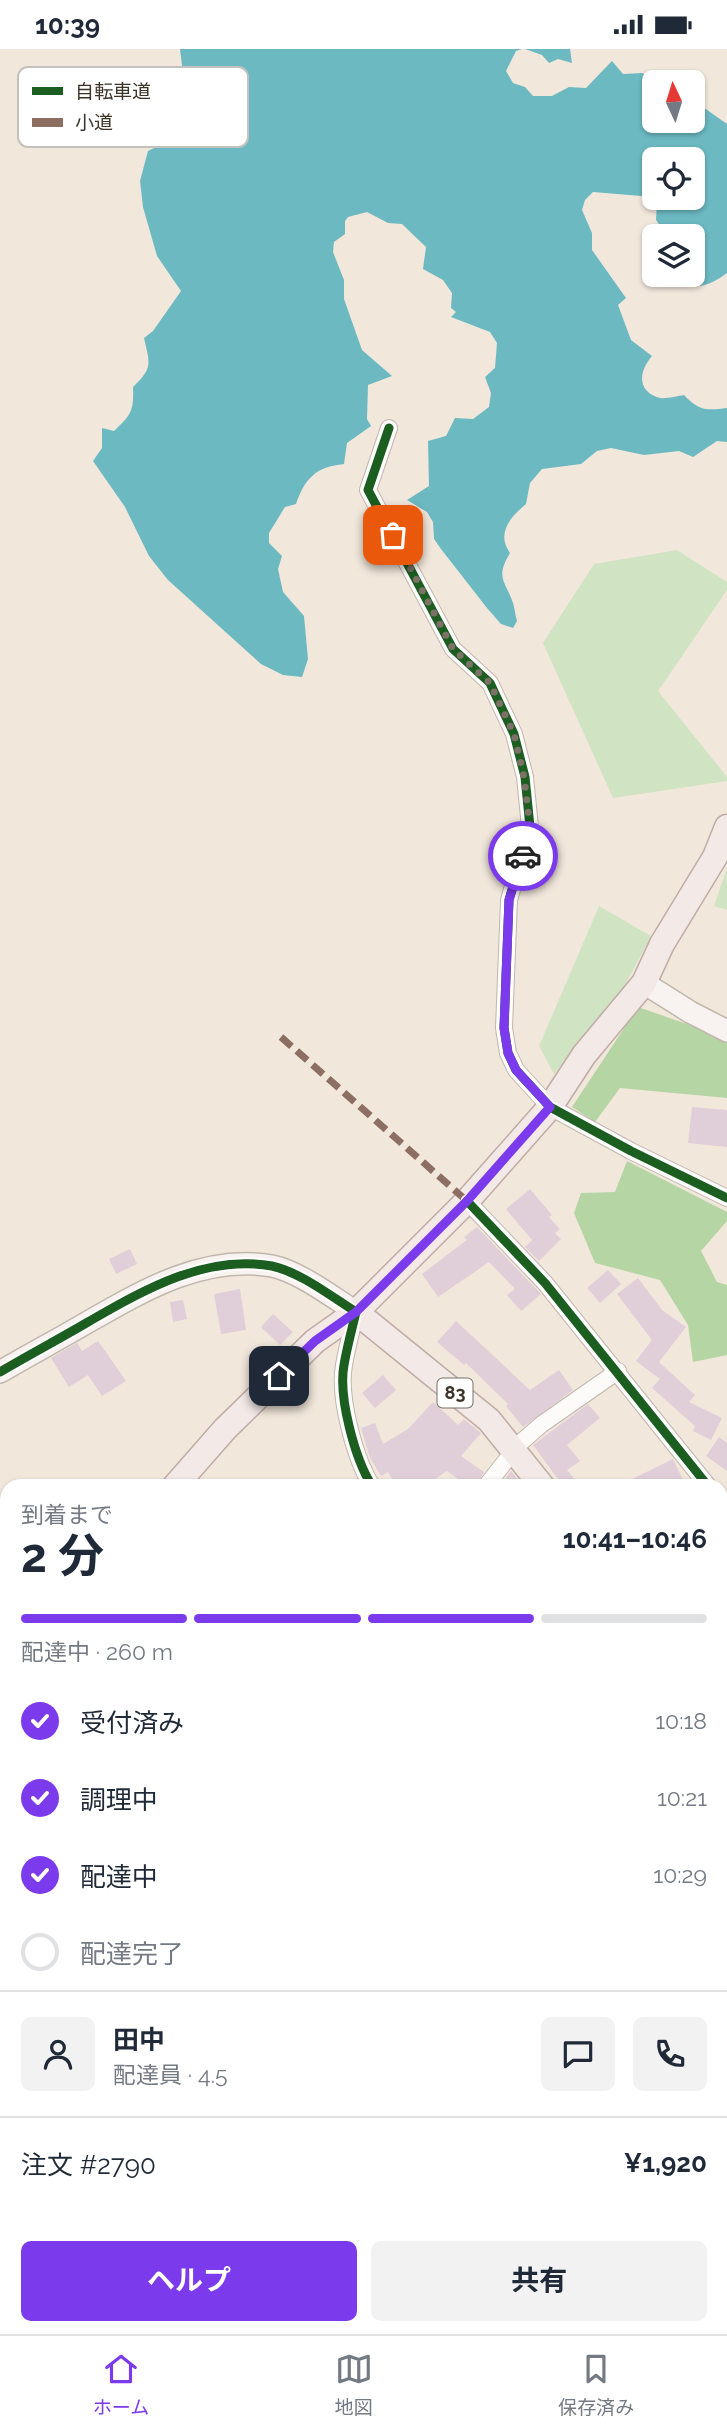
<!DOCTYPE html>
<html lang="ja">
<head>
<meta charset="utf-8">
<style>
	:root { --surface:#fff; --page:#f2f2f3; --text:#1f2937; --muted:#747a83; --line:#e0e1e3; --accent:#7c3aed }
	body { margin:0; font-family:Raleway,"Noto Sans JP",sans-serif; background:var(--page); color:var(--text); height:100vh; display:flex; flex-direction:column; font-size:26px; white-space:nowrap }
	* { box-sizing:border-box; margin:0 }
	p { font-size:23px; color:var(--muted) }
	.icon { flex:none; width:38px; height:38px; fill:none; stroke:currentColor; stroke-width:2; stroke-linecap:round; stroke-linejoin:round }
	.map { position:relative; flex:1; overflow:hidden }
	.drawer { position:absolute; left:0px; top:1430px; width:728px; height:856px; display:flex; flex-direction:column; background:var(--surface); border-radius:21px 21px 0 0; box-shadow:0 2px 5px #0004 }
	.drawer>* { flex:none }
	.needle { width:46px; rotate:356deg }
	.fabs { position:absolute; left:642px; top:21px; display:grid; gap:14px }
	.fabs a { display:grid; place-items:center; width:63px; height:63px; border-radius:10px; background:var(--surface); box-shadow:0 2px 5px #0004; font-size:35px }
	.pin { position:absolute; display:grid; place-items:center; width:60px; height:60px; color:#fff; margin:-30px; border-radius:14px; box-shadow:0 4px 10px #0006 }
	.courier { position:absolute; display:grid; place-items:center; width:70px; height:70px; margin:-35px; border:5px solid #7c3aed; border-radius:50%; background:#fff; color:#222; box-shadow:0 2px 9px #0007 }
	.headline em { font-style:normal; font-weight:700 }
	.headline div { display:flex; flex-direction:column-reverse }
	.headline { display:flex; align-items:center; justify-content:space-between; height:119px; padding:0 21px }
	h1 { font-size:46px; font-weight:700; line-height:52px }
	.bar { display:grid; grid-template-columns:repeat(4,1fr); gap:10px 7px; align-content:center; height:84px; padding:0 21px }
	.bar i { height:9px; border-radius:5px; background:var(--line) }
	.bar .selected { background:var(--accent) }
	.bar p { grid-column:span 4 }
	.line { display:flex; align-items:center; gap:18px; padding:0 21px; border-top:2px solid var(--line) }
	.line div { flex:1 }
	.round { display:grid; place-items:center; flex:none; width:74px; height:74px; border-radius:10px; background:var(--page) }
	ol { padding:0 21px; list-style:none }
	li { display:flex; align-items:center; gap:21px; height:77px }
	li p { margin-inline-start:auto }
	li .icon { padding:7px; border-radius:50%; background:var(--accent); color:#fff; stroke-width:4 }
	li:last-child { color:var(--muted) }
	li i { width:38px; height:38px; border:4px solid var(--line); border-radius:50% }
	.cta { display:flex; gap:14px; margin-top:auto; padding:14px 21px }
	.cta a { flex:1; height:80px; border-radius:10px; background:var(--accent); color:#fff; font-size:28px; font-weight:700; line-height:80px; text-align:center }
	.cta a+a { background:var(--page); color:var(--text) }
	.status { display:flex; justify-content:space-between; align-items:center; height:49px; padding:0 35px; background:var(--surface); direction:ltr }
	.status svg { height:19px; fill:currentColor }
	.menu { display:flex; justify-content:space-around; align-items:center; height:98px; border-top:2px solid var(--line); background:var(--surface); font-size:19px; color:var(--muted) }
	.menu a { display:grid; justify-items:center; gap:4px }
	.menu .selected { color:var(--accent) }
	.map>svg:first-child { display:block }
	.green { fill:#d0e3c2 }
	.forest { fill:#b6d5a4 }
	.water { fill:#6cb9c2; fill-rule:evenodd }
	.building { fill:#e0cfd8 }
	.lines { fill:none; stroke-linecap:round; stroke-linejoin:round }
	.street-casing { stroke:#c0b7ad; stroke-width:18 }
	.secondary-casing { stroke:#c0b7ad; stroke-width:24 }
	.primary-casing { stroke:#c0aca6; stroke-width:27 }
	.street { stroke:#fdfbfa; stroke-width:16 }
	.secondary { stroke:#f8f2f0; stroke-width:21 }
	.primary { stroke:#f3e9e7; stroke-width:24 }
	.quiet { stroke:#8d6e63; stroke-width:7; stroke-dasharray:14 7; stroke-linecap:butt }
	.cycleway-casing { stroke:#fff; stroke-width:13 }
	.cycleway { stroke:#1b5e20; stroke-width:9 }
	.done { stroke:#7c7267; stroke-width:7; stroke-dasharray:0 12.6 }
	.route { stroke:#7c3aed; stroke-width:9 }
	.labels { text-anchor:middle; stroke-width:5; stroke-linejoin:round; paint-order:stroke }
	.shield { fill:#fff; stroke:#767069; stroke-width:2 }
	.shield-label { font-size:18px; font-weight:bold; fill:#3c3329 }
	.key { fill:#fff; stroke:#c4c2bf; stroke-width:2 }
	.key-label { font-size:19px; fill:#3c3329 }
</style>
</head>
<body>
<div class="status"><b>10:39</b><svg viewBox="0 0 49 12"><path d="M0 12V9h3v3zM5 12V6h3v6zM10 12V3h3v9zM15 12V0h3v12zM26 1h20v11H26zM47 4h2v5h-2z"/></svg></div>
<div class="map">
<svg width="727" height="2285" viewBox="0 0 727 2285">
	<rect width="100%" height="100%" fill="#f2e7db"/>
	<path class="green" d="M677,501L727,533V541L658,642L727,728V732L613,749L543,594L594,515Z
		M727,819V861L714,857Z
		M599,857L651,887L621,944L554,1025L539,997Z
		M311,2279H380L386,2285H313Z"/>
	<path class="forest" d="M638,958L727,989V1049L620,1039L595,1073L572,1058Z
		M627,1112L727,1163V1172L701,1202L717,1233L727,1236V1306L693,1313L688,1276L660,1231L595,1214L574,1164L581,1144L615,1143Z"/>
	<path class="water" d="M180,0H522L516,2L506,22L513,34L525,38L533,47H552L569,38L586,39L612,12L623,25L642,24L654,29L671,23L679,33H654V72H693V51L727,75V224C711,236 697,241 678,235L677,226H693V187H667L656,171L657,153L653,148L593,143L585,151L582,161L592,184V201L626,249L618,256L631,291L652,307C639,322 636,342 660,349C666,350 677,347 684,346C698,361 706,362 727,359V393L717,392L693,408L679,402L644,406L611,399L597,402L581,415L542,420L530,434L526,455C510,468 496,485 510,504C495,529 505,531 513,554C515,560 515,566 517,572L513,579L501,575L487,559L441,500L434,490L433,473L427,463L407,451L429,437L428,392L446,387L455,369L473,370L489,358L491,344L485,328L495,319L497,294L490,283L451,268L456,263L451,259L452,244L443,231L423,220L426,198L402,175L388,174L367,163L348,168L345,172V185L334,193L333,203L344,231V250L362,301L392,327L368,336L367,370L371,377L347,394L344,415C316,418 305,429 296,455L285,458L269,484V494L282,507L278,520L283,543L304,567L308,610L302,628L283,626L261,615L168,531L149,507L125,458L93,412L102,399V379L114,382C131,366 134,362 133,338C153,319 150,315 144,289L153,282L181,242L157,207L143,158L140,132L148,102C158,97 174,92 180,82C191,65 182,20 180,0ZM654,110H693V149H654Z
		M525,0H570L572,14L558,10L549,14L542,6Z"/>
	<path class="building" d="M692,1058L727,1061V1098L688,1094Z
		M530,1140L552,1166L549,1168L560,1180L555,1184L561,1190L539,1212L525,1198L532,1191L506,1160Z
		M477,1178L541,1245L521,1262L507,1246L515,1240L489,1213L438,1248L422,1225L467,1191L464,1188Z
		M130,1200L137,1215L116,1225L109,1210Z
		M608,1221L621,1235L600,1254L587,1239Z
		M638,1229L662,1261L686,1278L659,1313L695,1346L689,1353L722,1369L711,1391L693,1382L695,1377L652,1339L660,1330L636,1312L652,1291L617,1245Z
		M240,1240L246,1281L221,1285L214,1245Z
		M183,1251L187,1270L173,1273L170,1253Z
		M273,1265L293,1283L280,1296L261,1278Z
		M456,1272L530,1341L559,1321L573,1341L523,1378L506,1357L508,1355L466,1314L464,1316L437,1293Z
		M98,1292L126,1332L102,1347L88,1326L69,1338L51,1309L77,1294L82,1302Z
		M383,1326L396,1341L375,1359L362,1344Z
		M433,1353L458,1376L464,1370L481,1384L461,1407L484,1423L476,1437H468L447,1422L425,1437H397L388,1423L381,1427L370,1409L361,1379L375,1374L383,1395L408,1380Z
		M588,1355L600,1369L567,1396L580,1412L567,1421L580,1437H563L533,1396Z
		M719,1388L727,1394V1422L706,1407Z
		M673,1410L686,1437H618Z
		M511,1422L523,1437H500Z"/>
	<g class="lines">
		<g class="street-casing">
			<path id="street" d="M389,379L368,441L453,600L490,634L514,685L525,728L530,778L509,851L504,979L508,1004L516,1021L550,1058L631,1102L727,1149
				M467,1152L545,1234L708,1437
				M356,1263C352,1280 347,1298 344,1316C338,1348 355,1410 372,1437
				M486,1437L519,1395L542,1375L618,1322
				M721,1454L727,1462
				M0,1788L7,1783
				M721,1878L727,1883
				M176,2285L187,2278"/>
		</g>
		<g class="secondary-casing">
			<path id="secondary" d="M644,934L690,963L727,982
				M0,1323C29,1306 59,1290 88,1273C144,1241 205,1205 272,1217C300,1223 332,1248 356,1263"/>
		</g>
		<g class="primary-casing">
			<path id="primary" d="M356,1263L489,1371L542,1437
				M175,1437L225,1380L315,1292L356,1263L467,1152L550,1058L584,1006L644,934L662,895L715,808L727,778
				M721,1691L727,1698
				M721,2144L727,2125
				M294,2278L296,2285
				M698,2285V2278"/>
		</g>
		<use href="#street" class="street"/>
		<use href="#secondary" class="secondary"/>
		<use href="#primary" class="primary"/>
		<path class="quiet" d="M281,988L467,1152"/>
		<g class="cycleway-casing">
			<path id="cycleway" d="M389,379L368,441L453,600L490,634L514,685L525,728L530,778L509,851L504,979L508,1004L516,1021L550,1058L631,1102L727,1149
				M467,1152L545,1234L708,1437
				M0,1323C29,1306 59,1290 88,1273C144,1241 205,1205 272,1217C300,1223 332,1248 356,1263C352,1280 347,1298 344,1316C338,1348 355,1410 372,1437"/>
		</g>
		<use href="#cycleway" class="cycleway"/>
	</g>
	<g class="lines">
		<path class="done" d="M393,486L453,600L490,634L514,685L524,728L530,778L523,807"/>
		<path class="route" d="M279,1327L315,1292L356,1263L467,1152L550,1058L516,1021L508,1004L504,979L509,851L523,807"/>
	</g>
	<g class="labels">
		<rect class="shield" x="437.5" y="1329.5" width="35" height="29" rx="5"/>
		<g class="shield-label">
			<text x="455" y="1350">83</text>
		</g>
	</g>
	<rect x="18" y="18" width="230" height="80" rx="10" class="key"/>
	<rect x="32" y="38" width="31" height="8" fill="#1b5e20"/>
	<rect x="32" y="69" width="31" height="9" fill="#8d6e63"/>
	<g class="key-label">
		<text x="75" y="49">自転車道</text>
		<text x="75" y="80">小道</text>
	</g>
</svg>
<div class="fabs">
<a><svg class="needle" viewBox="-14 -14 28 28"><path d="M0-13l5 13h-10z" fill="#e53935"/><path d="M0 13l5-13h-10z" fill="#747a83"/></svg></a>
<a><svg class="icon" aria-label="locate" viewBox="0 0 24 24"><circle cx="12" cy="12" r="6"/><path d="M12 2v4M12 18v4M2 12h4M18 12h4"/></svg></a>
<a><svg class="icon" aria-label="layers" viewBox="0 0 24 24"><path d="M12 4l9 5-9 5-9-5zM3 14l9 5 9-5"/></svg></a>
</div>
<div class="pin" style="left:393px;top:486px;background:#ea580c"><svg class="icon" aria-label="bag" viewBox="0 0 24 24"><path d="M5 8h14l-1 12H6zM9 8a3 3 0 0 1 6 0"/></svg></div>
<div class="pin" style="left:279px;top:1327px;background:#1f2937"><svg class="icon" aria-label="home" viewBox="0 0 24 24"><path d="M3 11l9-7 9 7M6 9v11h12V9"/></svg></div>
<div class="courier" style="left:523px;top:807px"><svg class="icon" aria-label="car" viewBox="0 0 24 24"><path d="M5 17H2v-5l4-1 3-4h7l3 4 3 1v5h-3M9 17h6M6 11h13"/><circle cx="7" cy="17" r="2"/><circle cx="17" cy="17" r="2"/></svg></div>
<section class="drawer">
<div class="headline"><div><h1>2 分</h1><p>到着まで</p></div><em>10:41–10:46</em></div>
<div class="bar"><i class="selected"></i><i class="selected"></i><i class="selected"></i><i></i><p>配達中 · 260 m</p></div>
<ol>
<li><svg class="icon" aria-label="check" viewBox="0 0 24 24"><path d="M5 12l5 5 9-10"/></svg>受付済み<p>10:18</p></li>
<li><svg class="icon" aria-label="check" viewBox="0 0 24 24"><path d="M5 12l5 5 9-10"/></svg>調理中<p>10:21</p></li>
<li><svg class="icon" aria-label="check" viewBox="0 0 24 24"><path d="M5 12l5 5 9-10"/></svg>配達中<p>10:29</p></li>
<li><i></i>配達完了</li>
</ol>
<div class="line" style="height:126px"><a class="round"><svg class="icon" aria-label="person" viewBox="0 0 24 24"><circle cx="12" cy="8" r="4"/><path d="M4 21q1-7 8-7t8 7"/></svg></a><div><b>田中</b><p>配達員 · 4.5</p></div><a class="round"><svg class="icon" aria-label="chat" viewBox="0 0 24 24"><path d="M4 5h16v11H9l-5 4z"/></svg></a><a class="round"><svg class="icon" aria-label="phone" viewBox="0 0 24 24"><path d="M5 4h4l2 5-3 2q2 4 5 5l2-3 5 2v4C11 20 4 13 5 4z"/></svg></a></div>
<div class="line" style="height:91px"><div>注文 #2790</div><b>¥1,920</b></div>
<div class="cta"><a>ヘルプ</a><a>共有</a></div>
</section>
</div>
<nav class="menu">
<a class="selected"><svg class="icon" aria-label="home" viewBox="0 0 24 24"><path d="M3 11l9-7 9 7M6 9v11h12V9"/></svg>ホーム</a>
<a><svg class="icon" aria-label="map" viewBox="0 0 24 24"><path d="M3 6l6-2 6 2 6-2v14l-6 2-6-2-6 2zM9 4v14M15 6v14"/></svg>地図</a>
<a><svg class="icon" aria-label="saved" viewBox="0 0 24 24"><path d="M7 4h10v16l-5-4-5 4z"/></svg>保存済み</a>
</nav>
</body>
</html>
